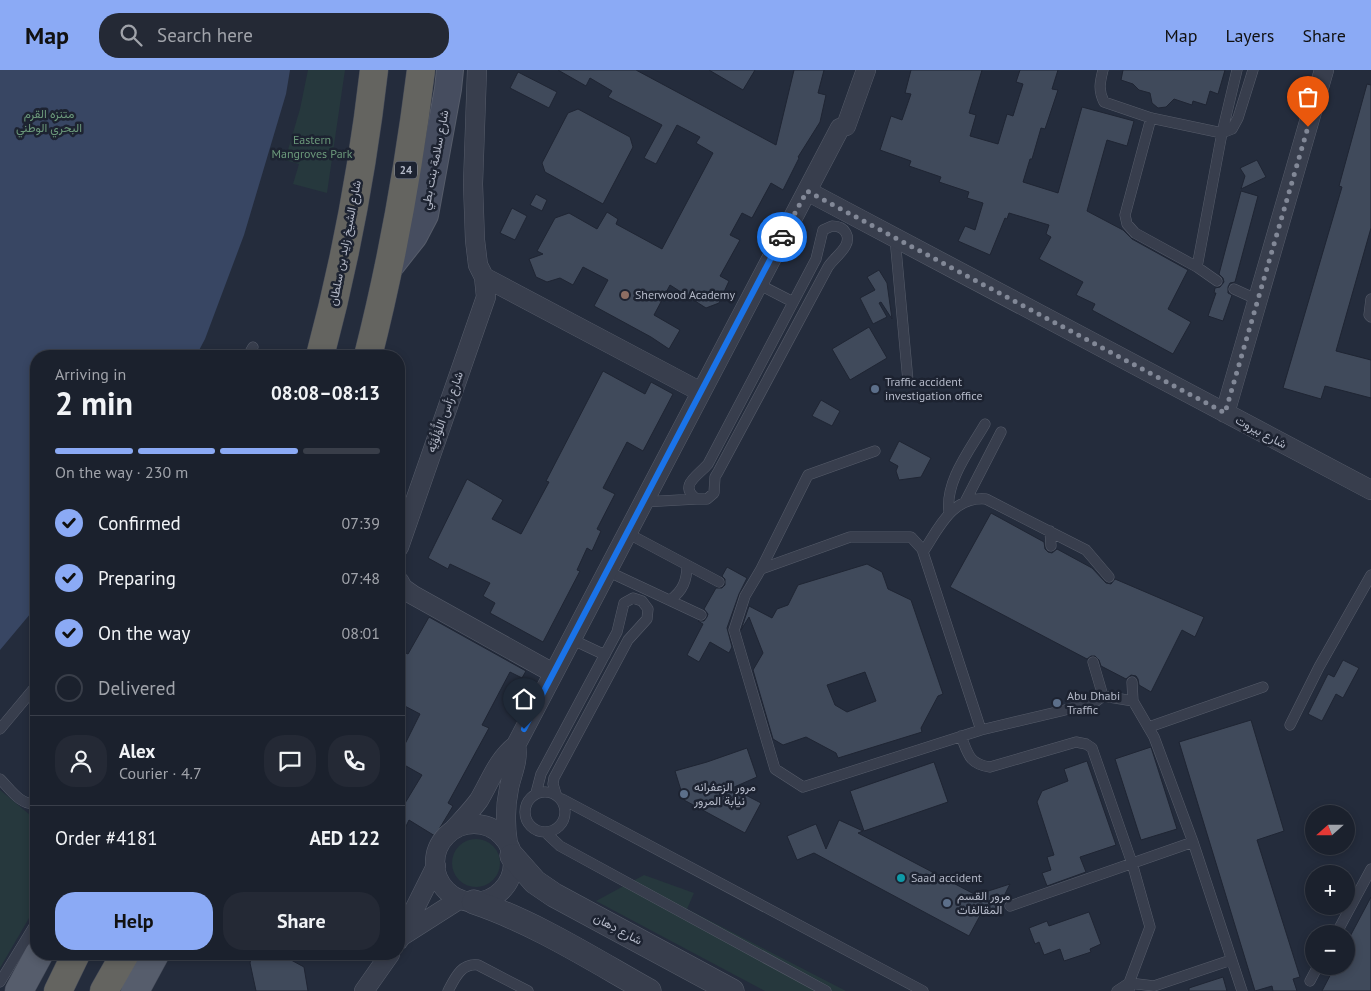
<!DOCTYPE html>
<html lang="en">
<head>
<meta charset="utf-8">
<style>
	:root { --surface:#1b212d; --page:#242935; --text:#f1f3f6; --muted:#a0a3aa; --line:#393e49; --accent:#8baaf5 }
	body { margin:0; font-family:"PT Sans",Vazirmatn,sans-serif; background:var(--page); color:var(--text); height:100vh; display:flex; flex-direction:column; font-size:19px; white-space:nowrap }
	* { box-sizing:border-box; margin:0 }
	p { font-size:16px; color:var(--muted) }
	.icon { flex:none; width:28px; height:28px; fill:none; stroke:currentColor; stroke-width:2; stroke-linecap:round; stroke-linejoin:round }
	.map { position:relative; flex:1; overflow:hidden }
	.side { position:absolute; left:30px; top:280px; width:375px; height:610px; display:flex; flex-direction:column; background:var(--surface); border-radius:20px; box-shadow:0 2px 8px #0003,0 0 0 1px var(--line) }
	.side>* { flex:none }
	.needle { width:32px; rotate:249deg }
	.buttons { position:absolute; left:1305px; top:735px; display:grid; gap:10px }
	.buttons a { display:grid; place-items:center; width:50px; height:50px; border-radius:50%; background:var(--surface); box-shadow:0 2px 8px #0003,0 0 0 1px var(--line); font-size:25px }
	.pin { position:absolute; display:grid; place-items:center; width:42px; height:42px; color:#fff; margin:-51px -21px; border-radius:50% 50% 50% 0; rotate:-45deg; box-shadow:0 0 5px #0007 }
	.pin .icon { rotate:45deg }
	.courier { position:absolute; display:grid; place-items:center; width:50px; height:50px; margin:-25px; border:4px solid #1a73e8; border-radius:50%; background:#fff; color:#222; box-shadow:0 1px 6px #0007 }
	.overview em { font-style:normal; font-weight:700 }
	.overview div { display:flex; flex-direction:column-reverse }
	.overview { display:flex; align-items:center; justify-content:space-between; height:85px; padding:0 25px }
	h1 { font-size:32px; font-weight:700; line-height:38px }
	.bar { display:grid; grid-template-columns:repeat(4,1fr); gap:8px 5px; align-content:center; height:60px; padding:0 25px }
	.bar i { height:6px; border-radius:4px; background:var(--line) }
	.bar .on { background:var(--accent) }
	.bar p { grid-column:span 4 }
	.line { display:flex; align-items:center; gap:12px; padding:0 25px; border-top:1px solid var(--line) }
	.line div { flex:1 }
	.round { display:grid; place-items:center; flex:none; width:52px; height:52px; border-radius:20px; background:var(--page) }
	ol { padding:0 25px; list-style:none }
	li { display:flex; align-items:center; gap:15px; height:55px }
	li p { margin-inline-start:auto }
	li .icon { padding:5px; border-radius:50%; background:var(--accent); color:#111; stroke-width:4 }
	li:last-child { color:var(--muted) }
	li i { width:28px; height:28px; border:2px solid var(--line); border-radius:50% }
	.primary-button { display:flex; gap:10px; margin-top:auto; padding:10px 25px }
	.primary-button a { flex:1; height:58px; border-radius:20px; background:var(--accent); color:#111; font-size:20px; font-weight:700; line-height:58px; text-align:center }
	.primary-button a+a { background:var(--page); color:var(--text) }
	header { display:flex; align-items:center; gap:30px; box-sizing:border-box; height:70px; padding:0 25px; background:var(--accent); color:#111 }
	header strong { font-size:24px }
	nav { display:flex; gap:28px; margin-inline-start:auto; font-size:18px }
	.search { width:350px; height:45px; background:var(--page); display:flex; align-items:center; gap:12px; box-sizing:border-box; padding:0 18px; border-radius:20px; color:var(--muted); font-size:19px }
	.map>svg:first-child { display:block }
	.green { fill:#26383d }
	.water { fill:#384663 }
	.building { fill:#404a5b; stroke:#1f2533; fill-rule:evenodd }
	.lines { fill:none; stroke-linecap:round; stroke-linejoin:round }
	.service-casing { stroke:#565c6a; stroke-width:11 }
	.minor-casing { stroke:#565c6a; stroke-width:20 }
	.tertiary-casing { stroke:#565c6a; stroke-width:25 }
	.secondary-casing { stroke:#565c6a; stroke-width:28 }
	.primary-casing { stroke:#414755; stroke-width:29 }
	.trunk-casing { stroke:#434957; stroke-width:29 }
	.service { stroke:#383e4d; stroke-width:10 }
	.minor { stroke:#383e4d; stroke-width:19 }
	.tertiary { stroke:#383e4d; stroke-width:24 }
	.secondary { stroke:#464d5f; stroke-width:26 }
	.primary { stroke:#565d6c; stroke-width:28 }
	.trunk { stroke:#646460; stroke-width:28 }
	.done { stroke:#828897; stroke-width:5; stroke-dasharray:0 9 }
	.route { stroke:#1a73e8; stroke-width:6 }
	.education-dot { fill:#8d6e63; stroke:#1d2331; stroke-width:2 }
	.service-dot { fill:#5c6f8a; stroke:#1d2331; stroke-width:2 }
	.culture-dot { fill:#0f9aa8; stroke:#1d2331; stroke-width:2 }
	.labels { text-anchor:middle; stroke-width:5; stroke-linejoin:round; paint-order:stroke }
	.shield { fill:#1d2331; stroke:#878c9b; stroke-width:1 }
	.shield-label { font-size:11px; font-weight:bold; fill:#b4b9c8 }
	.park-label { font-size:12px; fill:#6b987a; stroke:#1d2331 }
	.street-label { font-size:12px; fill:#b4b9c8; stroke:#1d2331 }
	.poi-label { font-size:12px; fill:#b4b9c8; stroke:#1d2331; text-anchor:start }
</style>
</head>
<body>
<header>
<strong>Map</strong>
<div class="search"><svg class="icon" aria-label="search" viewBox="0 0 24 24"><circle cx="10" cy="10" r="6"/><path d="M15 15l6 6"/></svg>Search here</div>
<nav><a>Map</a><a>Layers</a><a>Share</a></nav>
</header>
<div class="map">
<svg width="1371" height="921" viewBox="0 0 1371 921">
	<rect width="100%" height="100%" fill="#242c3c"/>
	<path class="green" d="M308,0H345L327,123L293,114L299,94L285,90L300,39Z
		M0,720L36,750V836L0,898Z
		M452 793a24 24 0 1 1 48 0a24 24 0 1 1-48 0Z
		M644,805L694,823L687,839L846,921H765L596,831Z"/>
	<path class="water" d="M0,0H290L286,24L244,165L205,269L196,286H36V537L0,580Z"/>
	<path class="building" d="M558,0H636L776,75L794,0H824L818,23L826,25L820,52L798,87L799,88L783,120L771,113L752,148L742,143L730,165L740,170L720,206L729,211L719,233L706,238L670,215L654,245L680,260L669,279L651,267L594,236L608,210L583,197L573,215L560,208L547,212L536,207L529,189L543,184L537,181L555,148L569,143L597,159L607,142L618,149L616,154L662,179L713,83L696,73L700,67L677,55L656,94L644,88L662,55L608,27L612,21L590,8L586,16Z
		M709,0H755L743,20Z
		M911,0H982L969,43L976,45L970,66L998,74L1007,44L1013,46L1023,14L1016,12L1020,0H1058L1052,19L1058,20L1045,59L1041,58L1032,89H1030L1023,112L1058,123L1082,37L1134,51L1127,76L1107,70L1087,141L1123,160L1132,169L1188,200L1168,239L1191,252L1173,284L1092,240L1095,234L1076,225L1083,212L1039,189L1051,167L1046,164L1049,155L1009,143L1007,149L1005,148L990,185L958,171L965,156L975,160L983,133L967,128L969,122L939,112L941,107L909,96L911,91L880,80L891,46L902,50L911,24L905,23Z
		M1123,0H1225L1218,24L1210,21L1206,35L1193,31L1192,35L1174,29L1166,37L1158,38L1152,33L1150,23L1139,20L1133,14L1121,10Z
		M518,2L557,22L549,38L510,18Z
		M1367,14L1371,15V158L1336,281L1371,290V328L1325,316L1321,329L1283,318L1342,117L1339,116Z
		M578,39L630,67L633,77L603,134L545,102L542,93L568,43Z
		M1257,90L1266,107L1241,119L1245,106L1240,98Z
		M1241,121L1258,126L1235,212L1230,213L1228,217V223L1232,225L1223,251L1208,246L1216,223H1214L1215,218L1220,217L1224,212L1223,208L1219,204Z
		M536,124L547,130L542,141L530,135Z
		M512,138L527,146L515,170L500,163Z
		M879,200L887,213L892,249L881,232L879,233L887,247L873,254L860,228L875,220L867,207Z
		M869,257L887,288L850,310L832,279Z
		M603,301L645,324L651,312L673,324L643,381L627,372L603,418L615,424L597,459L601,461L592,481L587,478L577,500L580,501L543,572L490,543L495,533L483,526L490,513L450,494L448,499L428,488L467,409L503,430L492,449L521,464L549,412L546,411Z
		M821,330L840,341L832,356L812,346Z
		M899,371L931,388L921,407L899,410L896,401L898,396L889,391Z
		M991,443L1044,472L1045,479L1048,482L1052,483L1057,479L1092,498L1106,513L1111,514L1115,509L1204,547L1195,567L1182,560L1151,622L1139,615L1138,609L1136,606L1131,605L1126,609L1101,596L1099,590L1095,586H1091L1087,589L950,517Z
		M867,494L882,502L888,519L911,530L943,624L938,626L921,658L922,662L838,688L836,683L806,667L783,675L773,669L753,600L763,583L749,547L741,560L749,536L772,548L777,539L788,535L798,515ZM865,602L876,631L847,642L835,635L827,615Z
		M727,497L747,508L739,524L727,558L732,577L729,583L710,572L699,592L687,585L703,554L698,551H704L707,547L708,544L704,539L716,518H722L725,515V509L722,506Z
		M429,547L526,601L522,608L510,602L482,655L489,658L448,733L453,736L435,766L409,750L399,771V743L422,705L399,692V686L420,644L399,633V580L408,584Z
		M1343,590L1359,598L1343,628L1336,624L1322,651L1308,644L1328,604L1334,607Z
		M1251,650L1284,761L1257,770L1300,907L1293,909L1297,921H1273L1272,916L1255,921L1179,672Z
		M1151,677L1177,759L1141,770L1115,689Z
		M747,678L757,707L732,718L761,733L745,763L684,730L675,701L707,692Z
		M1087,691L1116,775L1080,787L1086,802L1047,816L1042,803L1051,800L1047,787L1054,785L1037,732L1042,721L1068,711L1064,699Z
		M934,692L948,732L864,761L850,721Z
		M839,750L863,761L858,763L976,825L1010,814L994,846L983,840L969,866L814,783L797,790L787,766L816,754L826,779Z
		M1371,827V921H1322L1335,896H1346V874Z
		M1089,842L1101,874L1090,879L1091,882L1064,891L1060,879L1044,885L1039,872L1035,874L1029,858L1047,851L1049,856Z
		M252,884H280L304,897L308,921H256L250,893Z
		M1223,907L1227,921H1189V918Z"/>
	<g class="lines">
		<g class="service-casing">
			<path id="service" d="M1103,0C1100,12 1098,20 1104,32L1151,48L1222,63L1232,59L1238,48L1253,0
				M1151,48L1125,145L1127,154L1135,163L1197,197L1217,211
				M832,156C838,156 843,157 846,163C853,176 834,187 828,197L718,402L715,407L714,423L707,429H697C677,416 699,405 708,394L816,189L823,160Z
				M895,168L908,311
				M1197,197L1222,63L1237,0
				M758,214L793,232
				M1234,219L1258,230
				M1371,229L1369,245L1371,247
				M248,286L253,277
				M643,432L697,429
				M965,432L1001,362
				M949,442C945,411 970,380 985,354
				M1050,461L1051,476
				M627,463L719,512
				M923,482C939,458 952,426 986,429L1086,480L1109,507
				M761,499L808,405L875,381
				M607,501L701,545
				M670,530C683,521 687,510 687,495
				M571,569L605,585
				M1093,592L1103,626
				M1132,612L1133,631
				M1290,655L1319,597L1371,505
				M1149,657L1263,617
				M0,659L36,616
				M981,660L803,717L775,699L734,560L745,526L761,499L850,467H911L922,479L981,660L1061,641L1095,632L1103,626L1133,631L1154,667L1193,772L1242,921
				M961,666C968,684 969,694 990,697L1076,672L1086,674L1092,678L1132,793L1150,857L1129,913L1154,916L1231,890
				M0,709C11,720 20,735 36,734
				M525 742a20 20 0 1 1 40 0a20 20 0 1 1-40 0Z
				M536,723L541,704L617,562L624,533L633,528L642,531L648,539L647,549L628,570L554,708L553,714L556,724
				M562,729L923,921
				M545,762L560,776L826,921
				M1010,836L1193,772
				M1336,864L1371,799
				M1310,911L1318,896
				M0,912L36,853
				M448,921C455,908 461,893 478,895L528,921
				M1117,921L1129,913V921"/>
		</g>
		<g class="minor-casing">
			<path id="minor" d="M807,121L1371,420
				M484,207L701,322
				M1225,343L1324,0
				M399,477L486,227L484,207L478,195L475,170L473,114L477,0
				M399,511L403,518L413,525L553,603
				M435 793a39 39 0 1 1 78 0a39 39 0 1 1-78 0Z
				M453,760C462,750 471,741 479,730C491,710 497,690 516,675L840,58L846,56L866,0
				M508,774C505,755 505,737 509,718C512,703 519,691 516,675
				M402,866L460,829
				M399,870L436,796
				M364,921L390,884"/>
		</g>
		<g class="tertiary-casing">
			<path id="tertiary" d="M512,786L535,812L554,825L732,921
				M474,832C536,853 592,889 649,921"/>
		</g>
		<g class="secondary-casing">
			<path id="secondary" d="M388,199L414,166L425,145L448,19L450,0"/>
		</g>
		<g class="primary-casing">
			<path id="primary" d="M19,921L39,884
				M135,921L155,884"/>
		</g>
		<g class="trunk-casing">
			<path id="trunk" d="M320,286C345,193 363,96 374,0
				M368,286C392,192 409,96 421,0
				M58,921L76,884
				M104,921L125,884"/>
		</g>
		<use href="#service" class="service"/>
		<use href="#minor" class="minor"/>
		<use href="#tertiary" class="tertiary"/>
		<use href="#secondary" class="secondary"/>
		<use href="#primary" class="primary"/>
		<use href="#trunk" class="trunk"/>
	</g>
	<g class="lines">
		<path class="done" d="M782,167L807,121L1225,343L1308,57"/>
		<path class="route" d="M524,659L782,167"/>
	</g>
	<circle class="education-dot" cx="625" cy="225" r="5"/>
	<g class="service-dot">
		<circle cx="875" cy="319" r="5"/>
		<circle cx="1057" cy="633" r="5"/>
		<circle cx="684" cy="724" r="5"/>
		<circle cx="947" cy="833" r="5"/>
	</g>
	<circle class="culture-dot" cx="901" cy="808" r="5"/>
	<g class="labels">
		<rect class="shield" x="395" y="91.5" width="22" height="17" rx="4"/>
		<g class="shield-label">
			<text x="406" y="104">24</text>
		</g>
		<g class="park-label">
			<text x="49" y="48">متنزه القرم<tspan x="49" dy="14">البحري الوطني</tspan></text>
			<text x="312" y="74">Eastern<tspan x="312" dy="14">Mangroves Park</tspan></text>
		</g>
		<g class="street-label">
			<text transform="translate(435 90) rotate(-79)" y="4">شارع سلامة بنت بطي</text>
			<text transform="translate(345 173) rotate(-79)" y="4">شارع الشيخ زايد بن سلطان</text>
			<text transform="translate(445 342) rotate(-70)" y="4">شارع رَأس اللُّؤلُؤيَّه</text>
			<text transform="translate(1261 362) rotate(28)" y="4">شارع بيروت</text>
			<text transform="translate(618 859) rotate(28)" y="4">شارع دِهان</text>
		</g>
		<g class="poi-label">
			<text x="635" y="229">Sherwood Academy</text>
			<text x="885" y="316">Traffic accident<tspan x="885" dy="14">investigation office</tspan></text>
			<text x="1067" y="630">Abu Dhabi<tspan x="1067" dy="14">Traffic</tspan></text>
			<text x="694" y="721">مرور الزعفرانه<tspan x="694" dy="14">نيابة المرور</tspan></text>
			<text x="911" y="812">Saad accident</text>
			<text x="957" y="830">مرور القسم<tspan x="957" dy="14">المقالفات</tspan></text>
		</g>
	</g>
</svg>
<div class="buttons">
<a><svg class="needle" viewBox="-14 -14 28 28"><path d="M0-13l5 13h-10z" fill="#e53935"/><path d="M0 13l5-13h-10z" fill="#a0a3aa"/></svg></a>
<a>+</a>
<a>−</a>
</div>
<div class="pin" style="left:1308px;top:57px;background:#ea580c"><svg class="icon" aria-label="bag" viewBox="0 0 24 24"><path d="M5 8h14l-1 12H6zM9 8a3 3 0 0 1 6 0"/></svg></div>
<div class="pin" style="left:524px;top:659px;background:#1f2937"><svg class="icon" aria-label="home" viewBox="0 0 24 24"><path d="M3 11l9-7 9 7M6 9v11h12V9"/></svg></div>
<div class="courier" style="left:782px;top:167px"><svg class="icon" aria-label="car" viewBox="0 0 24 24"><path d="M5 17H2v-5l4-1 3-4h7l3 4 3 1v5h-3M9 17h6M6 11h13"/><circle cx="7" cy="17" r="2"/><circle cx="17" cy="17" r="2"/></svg></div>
<section class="side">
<div class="overview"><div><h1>2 min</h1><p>Arriving in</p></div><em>08:08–08:13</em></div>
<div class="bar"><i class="on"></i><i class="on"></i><i class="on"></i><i></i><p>On the way · 230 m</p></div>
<ol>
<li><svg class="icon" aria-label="check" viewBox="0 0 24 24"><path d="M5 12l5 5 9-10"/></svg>Confirmed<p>07:39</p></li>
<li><svg class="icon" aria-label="check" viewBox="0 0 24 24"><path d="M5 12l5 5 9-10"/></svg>Preparing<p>07:48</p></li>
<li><svg class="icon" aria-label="check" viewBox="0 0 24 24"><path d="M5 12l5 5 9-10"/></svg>On the way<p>08:01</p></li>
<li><i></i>Delivered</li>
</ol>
<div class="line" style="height:90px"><a class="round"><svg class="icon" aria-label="person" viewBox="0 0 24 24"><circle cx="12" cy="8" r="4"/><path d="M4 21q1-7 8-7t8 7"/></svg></a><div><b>Alex</b><p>Courier · 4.7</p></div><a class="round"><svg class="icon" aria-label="chat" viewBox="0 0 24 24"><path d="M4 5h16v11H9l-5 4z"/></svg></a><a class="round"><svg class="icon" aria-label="phone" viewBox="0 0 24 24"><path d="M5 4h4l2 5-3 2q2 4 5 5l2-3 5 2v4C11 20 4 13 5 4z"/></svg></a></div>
<div class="line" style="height:65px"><div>Order #4181</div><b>AED 122</b></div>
<div class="primary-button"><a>Help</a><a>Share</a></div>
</section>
</div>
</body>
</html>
